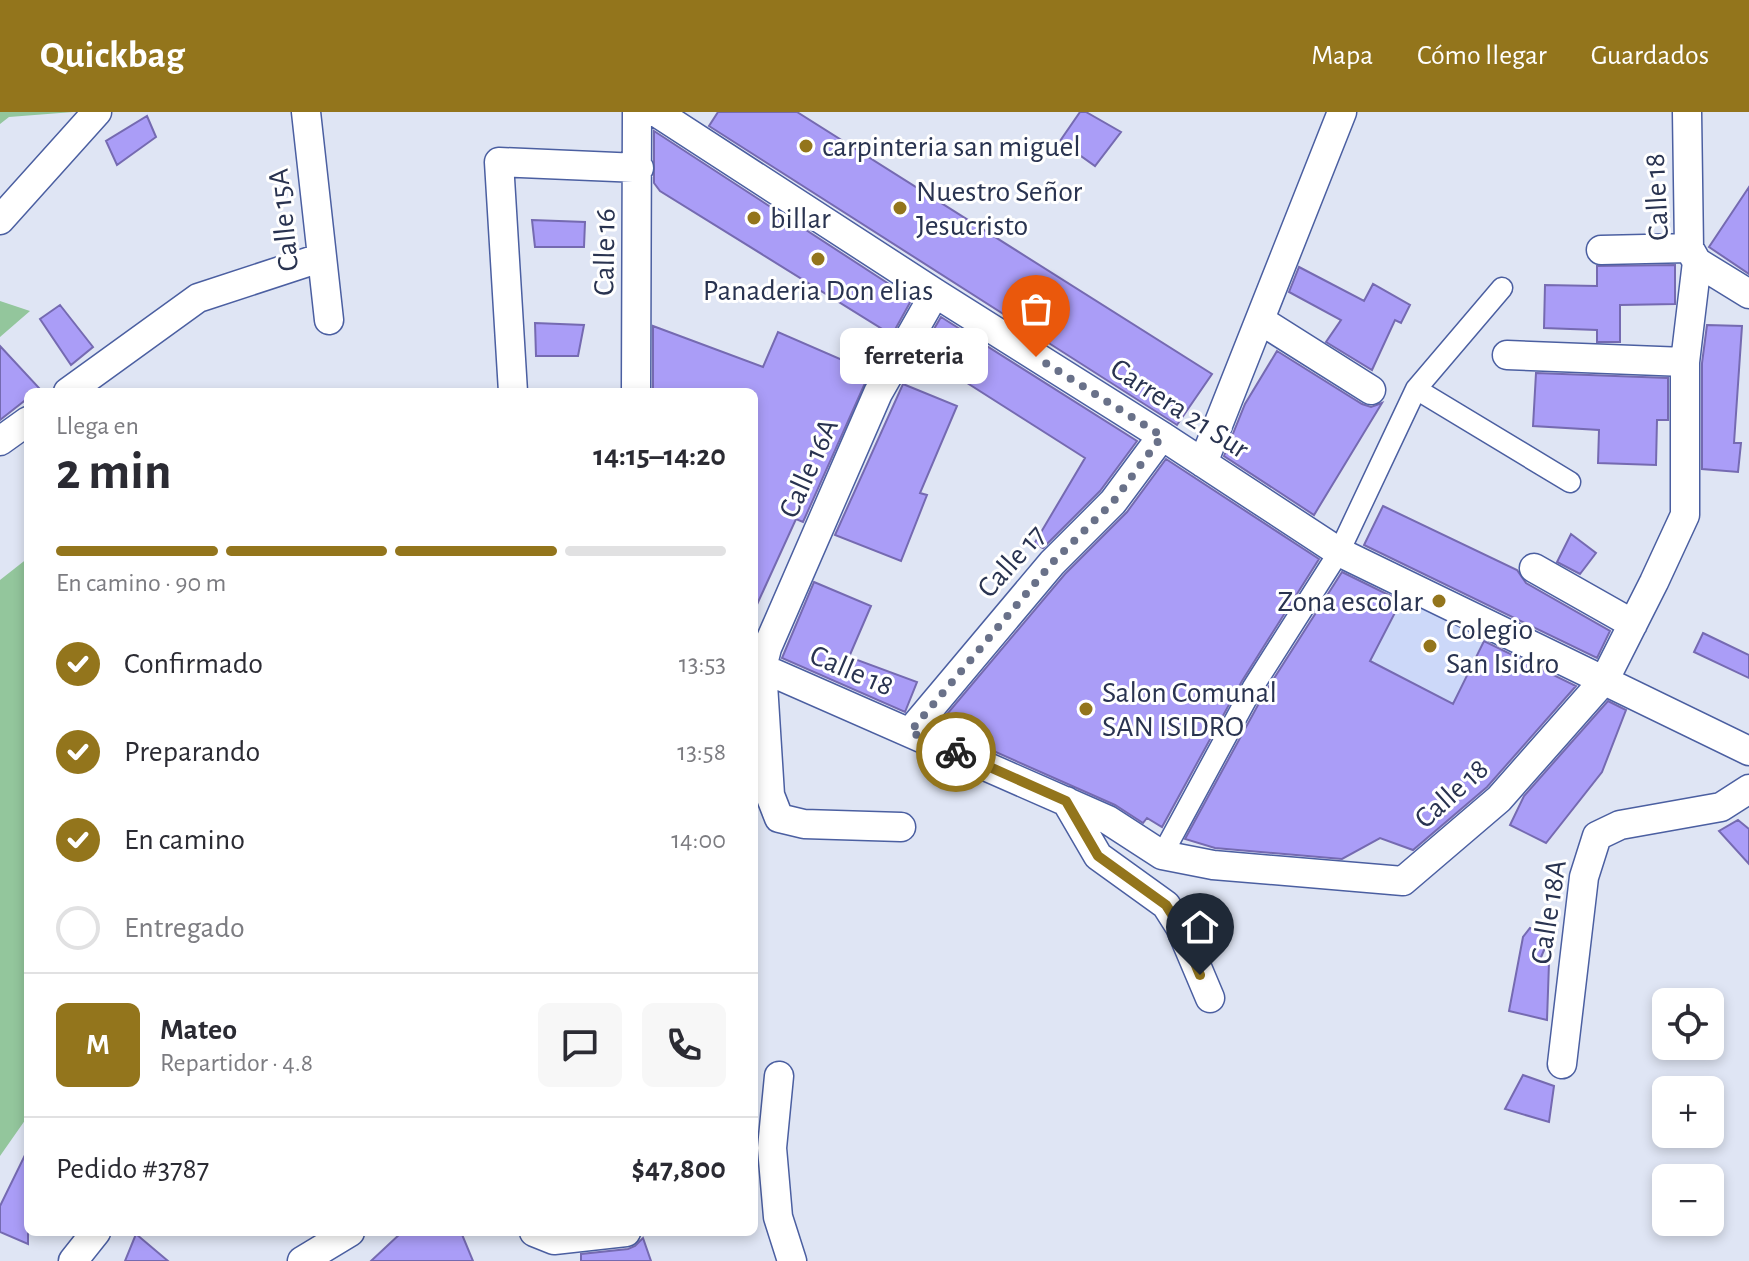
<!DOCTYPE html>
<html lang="es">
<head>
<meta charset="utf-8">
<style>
	:root { --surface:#fff; --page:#f7f7f7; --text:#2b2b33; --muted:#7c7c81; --line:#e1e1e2; --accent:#93751c }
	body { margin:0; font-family:"Alegreya Sans",sans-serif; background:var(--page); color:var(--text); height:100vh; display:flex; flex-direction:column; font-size:30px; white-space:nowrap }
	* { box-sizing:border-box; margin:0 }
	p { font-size:26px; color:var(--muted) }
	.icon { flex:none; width:44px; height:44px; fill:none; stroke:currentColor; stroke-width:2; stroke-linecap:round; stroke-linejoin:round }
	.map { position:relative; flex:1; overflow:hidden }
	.panel { position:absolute; left:24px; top:276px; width:734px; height:848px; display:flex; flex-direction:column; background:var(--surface); border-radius:12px; box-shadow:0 4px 12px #0003 }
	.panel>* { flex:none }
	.buttons { position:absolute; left:1652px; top:876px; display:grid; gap:16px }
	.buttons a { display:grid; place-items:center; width:72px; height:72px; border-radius:12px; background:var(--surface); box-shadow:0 4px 12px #0003; font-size:40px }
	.pin { position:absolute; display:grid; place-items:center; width:68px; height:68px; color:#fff; margin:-82px -34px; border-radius:50% 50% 50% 0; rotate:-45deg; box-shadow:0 0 8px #0007 }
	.pin .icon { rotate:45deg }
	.courier { position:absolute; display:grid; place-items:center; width:80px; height:80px; margin:-40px; border:6px solid #93751c; border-radius:50%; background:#fff; color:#222; box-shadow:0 2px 10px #0007 }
	.bubble { position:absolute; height:56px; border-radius:12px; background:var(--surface); box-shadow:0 4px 12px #0003; font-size:26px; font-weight:700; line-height:56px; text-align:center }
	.overview em { font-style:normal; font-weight:700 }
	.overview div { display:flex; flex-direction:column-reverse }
	.overview { display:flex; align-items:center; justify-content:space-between; height:136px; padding:0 32px }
	h1 { font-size:52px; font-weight:700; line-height:60px }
	.bar { display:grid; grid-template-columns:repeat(4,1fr); gap:12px 8px; align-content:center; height:96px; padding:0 32px }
	.bar i { height:10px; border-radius:6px; background:var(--line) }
	.bar .current { background:var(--accent) }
	.bar p { grid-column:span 4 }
	.line { display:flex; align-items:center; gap:20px; padding:0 32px; border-top:2px solid var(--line) }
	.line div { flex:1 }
	.round { display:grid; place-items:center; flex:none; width:84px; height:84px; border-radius:12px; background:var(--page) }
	ol { padding:0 32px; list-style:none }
	li { display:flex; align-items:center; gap:24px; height:88px }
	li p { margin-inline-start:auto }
	li .icon { padding:8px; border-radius:50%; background:var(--accent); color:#fff; stroke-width:4 }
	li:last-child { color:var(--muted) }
	li i { width:44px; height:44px; border:4px solid var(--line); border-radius:50% }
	header { display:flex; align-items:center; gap:48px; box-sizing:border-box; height:112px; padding:0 40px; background:var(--accent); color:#fff }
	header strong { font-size:38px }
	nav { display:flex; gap:44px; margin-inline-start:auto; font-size:28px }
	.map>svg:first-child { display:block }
	.built { fill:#ccd8f9 }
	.green { fill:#93c69c }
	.building { fill:#aa9df7; stroke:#756ab1; stroke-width:2 }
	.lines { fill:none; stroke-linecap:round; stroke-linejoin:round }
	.pedestrian-casing { stroke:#4b5fa1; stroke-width:23 }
	.minor-casing { stroke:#4b5fa1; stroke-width:31 }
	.pedestrian { stroke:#fff; stroke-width:20 }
	.minor { stroke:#fff; stroke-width:28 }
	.done { stroke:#697189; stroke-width:8; stroke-dasharray:0 14.4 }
	.route { stroke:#93751c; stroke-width:10 }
	.poi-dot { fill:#93751c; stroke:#fff; stroke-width:3 }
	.labels { text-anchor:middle; stroke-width:6; stroke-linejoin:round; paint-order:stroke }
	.poi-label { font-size:30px; fill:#293350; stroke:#fff; text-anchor:start }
	.street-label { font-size:30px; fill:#293350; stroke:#fff }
</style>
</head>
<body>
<header>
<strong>Quickbag</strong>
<nav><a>Mapa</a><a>Cómo llegar</a><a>Guardados</a></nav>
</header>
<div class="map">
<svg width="1749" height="1149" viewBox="0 0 1749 1149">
	<rect width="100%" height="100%" fill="#dfe5f4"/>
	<path class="built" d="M1407,478L1490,520L1453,592L1370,549Z"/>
	<path class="green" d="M0,0H73L9,5L0,12Z
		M0,189L30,199L0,225Z
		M28,446V1004L0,1044V468Z"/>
	<path class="building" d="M718,0H797L1212,262L1177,313L709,14Z
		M1080,0H1086L1121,20L1095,54L1060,29Z
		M147,4L156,25L117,53L106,29Z
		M654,19L912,187L892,223L660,79L654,71Z
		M1749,75V162L1709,135Z
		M532,108L585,110L584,135H535Z
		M1675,153V192L1620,193V230H1597V218L1544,216L1545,173L1597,174V154Z
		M1299,155L1364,189L1373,172L1410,193L1401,211L1395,208L1372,258L1326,230L1341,208L1289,180Z
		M60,193L93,235L71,253L40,207Z
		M941,205L1137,329L1100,379L1043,436L1034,432L1085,346L920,241Z
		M535,211L584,213L578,244H536Z
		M1707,213L1742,214L1734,331H1741L1738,360L1702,357V251Z
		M653,214L763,255L778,220L870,260L803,410L796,407L754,499V280H653Z
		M0,234L40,277L36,280H28V286L0,308Z
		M1277,239L1362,292L1371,295L1382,291L1314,403L1224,344L1245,292Z
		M1536,261L1668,266V308H1657L1656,353L1598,351L1599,318L1533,314Z
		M903,272L957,294L920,381L927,383L901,449L835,423Z
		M1166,347L1319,447L1242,569L1162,715L1147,706L1143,711L1115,693L937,614L1065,462L1127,400Z
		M1383,394L1517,458L1526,471L1610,519L1597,546L1364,433Z
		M1571,422L1596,441L1580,462L1557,450Z
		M1342,460L1401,489L1370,549L1453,592L1484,529L1576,574L1487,675L1413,738L1380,726L1342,747L1215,736L1185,727L1264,582Z
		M814,470L871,494L849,545L917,570L905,600L782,546Z
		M1703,521L1749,543V566L1694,540Z
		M1608,589L1626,598L1602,660L1546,731L1510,713L1524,684Z
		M1738,708L1749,717V752L1719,719Z
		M1530,816L1550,824L1539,850L1549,851L1547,908L1509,899L1523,825Z
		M1523,963L1554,974L1549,1010L1505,997Z
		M28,1037V1132L0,1120V1094Z
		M402,1120H461L473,1149H371Z
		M136,1122L168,1149H125Z
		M643,1126L651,1149H581V1142L628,1137L635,1134Z"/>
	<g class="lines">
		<g class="pedestrian-casing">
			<path id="pedestrian" d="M1416,277L1570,370
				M1162,743L1253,575L1339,440L1416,277L1502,176"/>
		</g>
		<g class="minor-casing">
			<path id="minor" d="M306,0L329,208
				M656,0L935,181L1162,324L1339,440L1749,639
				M0,108L97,0
				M1601,138L1689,136
				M1697,150L1749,182
				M1260,208L1371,278
				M1507,243L1685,250
				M68,280L198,186L320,146
				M513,280L499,50L639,56
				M636,280L637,0
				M0,329L28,309
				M1203,351L1342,0
				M1534,456L1633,512
				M762,556L1108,708L1162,743L1213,753L1403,769L1499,687L1605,567L1654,470L1685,403V250L1697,150L1689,136L1687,0
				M910,620L1052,451L1113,390L1162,324
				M1066,689L1098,744L1166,793L1180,815L1210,886
				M901,715L804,712L779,706L770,683L762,556L767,536L878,281L935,181
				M1562,952L1584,765L1597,724L1620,713L1721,695L1749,677
				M779,964L772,1036L778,1105L792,1149
				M534,1120L554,1128L626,1120
				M73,1149L96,1120
				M302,1149L350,1120"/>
		</g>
		<use href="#pedestrian" class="pedestrian"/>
		<use href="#minor" class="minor"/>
	</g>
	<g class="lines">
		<path class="done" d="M956,640L910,620L1052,451L1113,390L1162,324L1036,245"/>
		<path class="route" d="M956,640L1066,689L1098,744L1166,793L1180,815L1200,863"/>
	</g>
	<g class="poi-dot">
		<circle cx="806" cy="34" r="8"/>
		<circle cx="900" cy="96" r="8"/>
		<circle cx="754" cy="106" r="8"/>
		<circle cx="818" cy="147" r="8"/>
		<circle cx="1439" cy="489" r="8"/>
		<circle cx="1430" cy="534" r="8"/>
		<circle cx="1086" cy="597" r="8"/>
	</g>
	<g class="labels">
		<g class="poi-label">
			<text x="822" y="44">carpinteria san miguel</text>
			<text x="916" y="89">Nuestro Señor<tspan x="916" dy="34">Jesucristo</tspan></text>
			<text x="770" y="116">billar</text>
			<text x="818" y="188" text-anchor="middle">Panaderia Don elias</text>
			<text x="1423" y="499" text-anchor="end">Zona escolar</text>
			<text x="1446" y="527">Colegio<tspan x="1446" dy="34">San Isidro</tspan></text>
			<text x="1102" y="590">Salon Comunal<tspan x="1102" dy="34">SAN ISIDRO</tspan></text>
		</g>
		<g class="street-label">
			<text transform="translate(1656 85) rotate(-93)" y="10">Calle 18</text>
			<text transform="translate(283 108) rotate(-96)" y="10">Calle 15A</text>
			<text transform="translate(604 140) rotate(-89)" y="10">Calle 16</text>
			<text transform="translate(1180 296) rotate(33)" y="10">Carrera 21 Sur</text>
			<text transform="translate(808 356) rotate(-66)" y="10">Calle 16A</text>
			<text transform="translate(1011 449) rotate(-48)" y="10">Calle 17</text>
			<text transform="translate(852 558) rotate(23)" y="10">Calle 18</text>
			<text transform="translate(1451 681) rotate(-42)" y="10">Calle 18</text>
			<text transform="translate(1548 800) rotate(-81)" y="10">Calle 18A</text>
		</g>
	</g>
</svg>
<div class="buttons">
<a><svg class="icon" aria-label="locate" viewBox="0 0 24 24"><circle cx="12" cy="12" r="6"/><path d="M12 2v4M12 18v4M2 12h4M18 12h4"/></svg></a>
<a>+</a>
<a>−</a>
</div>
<div class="pin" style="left:1036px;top:245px;background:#ea580c"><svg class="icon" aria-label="bag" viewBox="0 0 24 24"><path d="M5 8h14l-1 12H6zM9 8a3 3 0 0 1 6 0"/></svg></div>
<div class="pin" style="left:1200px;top:863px;background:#1f2937"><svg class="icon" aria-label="home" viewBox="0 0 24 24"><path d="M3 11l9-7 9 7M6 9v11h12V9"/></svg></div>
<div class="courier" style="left:956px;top:640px"><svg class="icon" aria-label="bike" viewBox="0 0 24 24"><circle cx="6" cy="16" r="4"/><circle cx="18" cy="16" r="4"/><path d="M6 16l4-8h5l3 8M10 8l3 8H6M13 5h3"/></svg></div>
<div class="bubble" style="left:840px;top:216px;width:148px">ferreteria</div>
<section class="panel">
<div class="overview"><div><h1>2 min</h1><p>Llega en</p></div><em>14:15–14:20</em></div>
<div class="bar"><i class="current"></i><i class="current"></i><i class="current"></i><i></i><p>En camino · 90 m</p></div>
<ol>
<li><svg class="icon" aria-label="check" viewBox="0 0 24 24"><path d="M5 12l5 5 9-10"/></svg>Confirmado<p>13:53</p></li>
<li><svg class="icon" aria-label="check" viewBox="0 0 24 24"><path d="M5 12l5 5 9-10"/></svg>Preparando<p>13:58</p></li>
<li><svg class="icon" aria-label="check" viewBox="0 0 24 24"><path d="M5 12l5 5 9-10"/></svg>En camino<p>14:00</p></li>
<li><i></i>Entregado</li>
</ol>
<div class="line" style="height:144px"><b class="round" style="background:var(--accent);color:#fff">M</b><div><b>Mateo</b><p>Repartidor · 4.8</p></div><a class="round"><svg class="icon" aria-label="chat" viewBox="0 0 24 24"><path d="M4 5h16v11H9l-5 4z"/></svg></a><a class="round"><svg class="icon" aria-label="phone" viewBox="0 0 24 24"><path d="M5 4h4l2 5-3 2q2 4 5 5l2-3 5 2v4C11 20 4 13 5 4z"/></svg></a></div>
<div class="line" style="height:104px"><div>Pedido #3787</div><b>$47,800</b></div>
</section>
</div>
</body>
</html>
